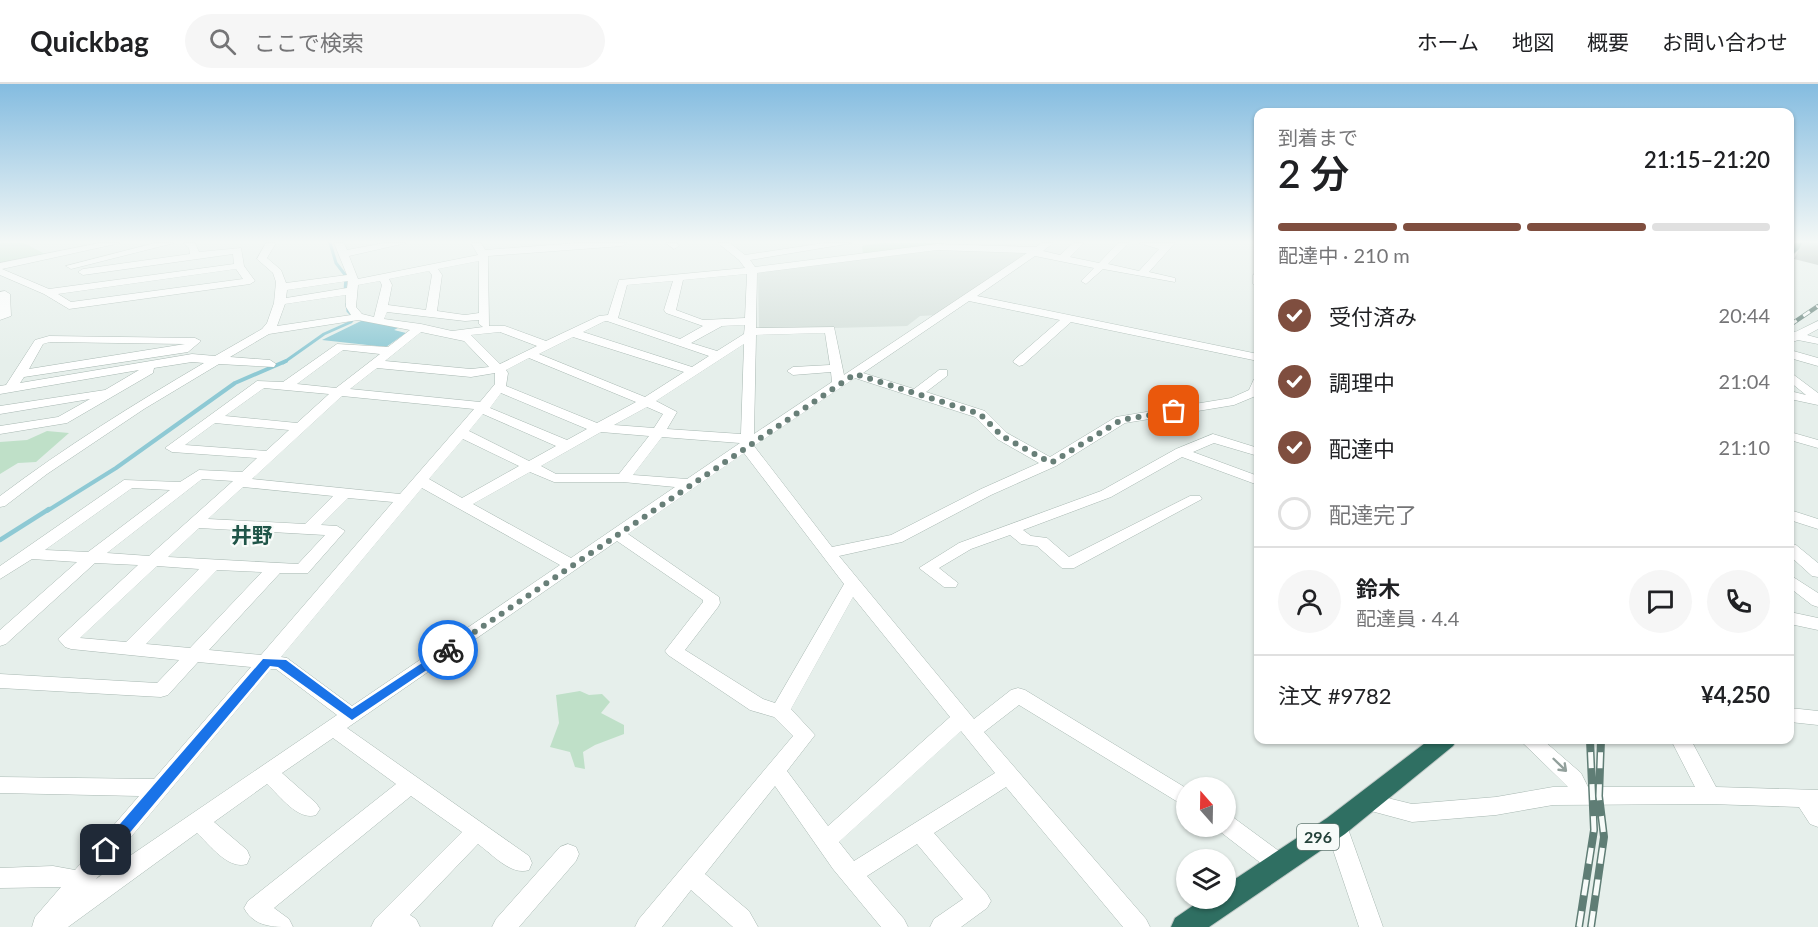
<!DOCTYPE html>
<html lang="ja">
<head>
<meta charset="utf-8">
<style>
	:root { --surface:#fff; --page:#f6f6f6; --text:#202124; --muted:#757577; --line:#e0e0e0; --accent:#7f4e3f }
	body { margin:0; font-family:Lato,"Noto Sans JP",sans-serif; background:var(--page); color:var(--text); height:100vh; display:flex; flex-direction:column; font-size:22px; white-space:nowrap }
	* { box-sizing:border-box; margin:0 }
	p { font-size:20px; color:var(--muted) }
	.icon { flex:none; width:33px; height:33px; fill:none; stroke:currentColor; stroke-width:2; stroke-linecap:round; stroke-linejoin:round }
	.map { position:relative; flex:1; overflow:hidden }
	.side { position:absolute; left:1254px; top:24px; width:540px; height:636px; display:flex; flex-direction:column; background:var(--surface); border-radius:12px; box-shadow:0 2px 4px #0004 }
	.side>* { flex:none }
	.needle { width:39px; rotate:340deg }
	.tools { position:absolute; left:1176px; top:693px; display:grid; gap:12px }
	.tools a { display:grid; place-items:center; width:60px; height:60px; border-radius:50%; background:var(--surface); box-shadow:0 2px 4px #0004; font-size:30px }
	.pin { position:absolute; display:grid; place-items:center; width:51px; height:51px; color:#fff; margin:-26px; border-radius:12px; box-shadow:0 3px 9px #0006 }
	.courier { position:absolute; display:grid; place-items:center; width:60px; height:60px; margin:-30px; border:4px solid #1a73e8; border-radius:50%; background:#fff; color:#222; box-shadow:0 2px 8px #0007 }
	.headline em { font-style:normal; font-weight:600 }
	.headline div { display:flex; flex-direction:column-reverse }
	.headline { display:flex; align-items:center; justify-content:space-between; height:102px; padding:0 24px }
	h1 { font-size:39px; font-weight:600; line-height:45px }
	.bar { display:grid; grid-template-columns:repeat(4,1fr); gap:9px 6px; align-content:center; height:72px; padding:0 24px }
	.bar i { height:8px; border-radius:4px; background:var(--line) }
	.bar .current { background:var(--accent) }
	.bar p { grid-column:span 4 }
	.line { display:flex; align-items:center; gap:15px; padding:0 24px; border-top:2px solid var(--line) }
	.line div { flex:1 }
	.round { display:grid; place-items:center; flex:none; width:63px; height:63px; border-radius:32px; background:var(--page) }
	ol { padding:0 24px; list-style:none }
	li { display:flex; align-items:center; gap:18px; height:66px }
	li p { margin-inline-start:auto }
	li .icon { padding:6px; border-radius:50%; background:var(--accent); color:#fff; stroke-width:4 }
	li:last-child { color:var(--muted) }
	li i { width:33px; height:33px; border:3px solid var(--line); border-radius:50% }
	header { display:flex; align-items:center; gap:36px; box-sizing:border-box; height:84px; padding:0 30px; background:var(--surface); border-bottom:2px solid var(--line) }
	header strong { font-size:28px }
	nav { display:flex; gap:33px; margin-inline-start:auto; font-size:21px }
	.search { width:420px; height:54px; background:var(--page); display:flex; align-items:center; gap:15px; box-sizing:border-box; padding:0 21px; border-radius:33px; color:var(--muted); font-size:22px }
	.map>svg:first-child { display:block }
	.built { fill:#d4dfda }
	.green { fill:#bfe0c8 }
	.water { fill:#8ec9d4 }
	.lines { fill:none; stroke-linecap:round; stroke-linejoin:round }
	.stream-far2 { stroke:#8ec9d4; stroke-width:3 }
	.stream-far1 { stroke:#8ec9d4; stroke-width:4 }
	.stream { stroke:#8ec9d4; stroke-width:4.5 }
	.minor-casing { stroke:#a8b8b2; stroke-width:1 }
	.highway-casing { stroke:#c2cac8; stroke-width:2 }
	.minor { fill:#fff; fill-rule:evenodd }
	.highway { fill:#2f6f62; fill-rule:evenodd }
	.rail-far1-casing { stroke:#5f7d75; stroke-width:4.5 }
	.rail-casing { stroke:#5f7d75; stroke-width:8 }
	.rail-far1 { stroke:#f7fbf9; stroke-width:3; stroke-dasharray:8; stroke-linecap:butt }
	.rail { stroke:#f7fbf9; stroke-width:5; stroke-dasharray:16; stroke-linecap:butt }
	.wall { fill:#a1aea9 }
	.oneway { stroke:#92a09c }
	.route { fill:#1a73e8 }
	.done { stroke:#687f78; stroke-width:6; stroke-dasharray:0 10.8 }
	.labels { text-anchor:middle; stroke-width:4.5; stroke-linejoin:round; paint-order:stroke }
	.shield { fill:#f7fbf9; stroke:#637a73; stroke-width:1.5 }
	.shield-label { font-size:16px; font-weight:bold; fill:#24423a }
	.quarter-label { font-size:21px; font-weight:bold; fill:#1f5548; stroke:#f7fbf9 }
</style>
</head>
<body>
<header>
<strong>Quickbag</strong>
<div class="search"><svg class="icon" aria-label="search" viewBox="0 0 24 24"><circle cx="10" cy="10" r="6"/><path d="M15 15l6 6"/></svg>ここで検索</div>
<nav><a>ホーム</a><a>地図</a><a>概要</a><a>お問い合わせ</a></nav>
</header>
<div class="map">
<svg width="1818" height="843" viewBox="0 0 1818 843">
	<rect width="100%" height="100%" fill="#e6efeb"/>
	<path class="built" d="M949,165L1032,169L938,231L920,232L907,242L759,246L758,188Z"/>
	<path class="green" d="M0,159H24L45,170L0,181Z
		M879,159H944L945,161L863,170L862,162Z
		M47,347L69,349L36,378L18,379L0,390V358L27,356Z
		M580,607L589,611L602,610L610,618L601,629L624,641V650L595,661L583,668L585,685L575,683L570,668L550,663L559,639L556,611Z"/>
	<path class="water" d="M363,236L398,244L394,246L406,249L386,263L322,256Z"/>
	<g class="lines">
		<path class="stream-far2" d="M330,159L336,179L346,192L345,207
			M283,279L324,250L351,238L354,233L348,227L347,220"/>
		<path class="stream-far1" d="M47,427L116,384L235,299L286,277"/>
		<path class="stream" d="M0,456L49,425"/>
		<g class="minor-casing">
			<path id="minor" d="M99,159H120L2,185L49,205L234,180L233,170L83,191L78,188L83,185L190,170L189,164L183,159H195L199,168L241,164L244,182L255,197L250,200L69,225L44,210L0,191V179ZM236,185L243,195L71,218L58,210Z
				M155,159H174L71,185L66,182Z
				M266,159H276L267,174L281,186L286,199L347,191L334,159H344L347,166L384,159H406L349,172L358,195L478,171L471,159H481L485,166L577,159H627L622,162L488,172L489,242H505L546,257L599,232L608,231L619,196L745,184L739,176L718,159H730L745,171L824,159H852L750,176L755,183L937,160L1036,163L1041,159H1053L1043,167L1060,171L1073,159H1084L1070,173L1099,179L1118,159H1129L1108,180L1139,187L1159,165L1139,159H1175L1149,188L1175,194V198L1103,185L1086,200L1081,197L1094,184L1035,172L977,212L1258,270V277L1071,238L1023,281L1019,282L1013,278L1015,275L1060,236L969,217L863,289L914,305L939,286H947V292L926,308L985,327L1007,349L1050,373L1116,333L1231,314L1249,306L1254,295L1258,294V311L1234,321L1125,339L1056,382L991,411L902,458L839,472L974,635L1011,606L1018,604L1025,606L1186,704V723L1019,621L984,648L1146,835L1150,843H1123L1006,703L934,749L987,810L991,817L987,824L961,843H930L934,835L963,815L917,760L867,792L904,835L908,843H881L833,785L775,702L705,790L749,827L758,843H733L691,806L662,843H635L639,835L793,652L774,633L750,626L668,571L665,567L668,563L703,518V516L617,457L347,644L529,772L532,779L529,786C511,792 492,770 478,760L410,831L416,835L420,843H371L375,835L462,748L411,712L274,824L289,835L293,843C273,843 254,843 244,824L248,817L396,700L333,654L282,689L316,719L320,725L316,731C298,737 280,712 267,700L214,738L247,766L250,773L247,780C228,786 210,761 197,749L68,843H32L35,833L61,803L0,804V784L53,782L75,786L139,712L0,709V693L154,695L251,583L198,578L168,611L161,613L0,604V590L157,599L179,576L71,565L65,563L58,555L138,481L95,479L6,560L0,562V546L77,478L32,475L0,495V482L124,396L180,398L199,386L242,388L257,374L172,368L165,364L257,297L283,298L337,260L388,263L410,246L358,236L269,250L230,273L270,276L276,280L274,283L219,280L144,325L47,390L5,422L0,423V412C65,363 134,320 204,279L192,278L154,284L153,289L67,339L0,350V342L58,333L90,315L0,330V322L105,306L139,286L0,310V302L6,301L35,256L49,252L195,254L201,257L188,268L24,293L20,299L192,270L215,272L262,245L267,239L274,219L276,198L273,189L257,175ZM937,166L1027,169L844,291L834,243L756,244L757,189ZM479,177V229L465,231L437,227L442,191L438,185ZM429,187L432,191L426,226L388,221L392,201L389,195ZM747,190L745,234L703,236L676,226L683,196ZM348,197L347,204L286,214L287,206ZM380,197L382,201L374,233L362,230L356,223L358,201ZM673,197L664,226L666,229L703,242L680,255L618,234L627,201ZM346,211V223L351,231L277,242L285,220ZM387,228L465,237L479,236V240L483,243L452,247L421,240L384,235ZM605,237H607L709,272L692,283L583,248ZM745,241L744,250L717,267L691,259L722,242ZM421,248L464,257L489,283L471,285L385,277ZM500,248L537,262L500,280L471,251ZM825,249L830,281L793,283L787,287L793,291L831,288L832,298L754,350L756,251ZM573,253L684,288L645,313L539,270ZM50,258L185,260L29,285L43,260ZM744,260L741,350L667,345L677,328L656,317ZM343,266L380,270L336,304L297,300ZM529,274L636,318L597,339L506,302L508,289L506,286ZM377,284L471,293L495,289V300L480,318L350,305ZM855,294L975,333L997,355L1039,379L981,405L891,451L832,463L754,362ZM264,304L329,310L297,339L225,332ZM501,309L587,345L567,356L490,324ZM342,312L474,325L400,410L252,395ZM647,323L663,330L654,344L614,341ZM483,330L556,362L529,377L469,347ZM215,339L289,346L266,367L185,361ZM601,348L649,352L619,390H556L541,382ZM662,353L740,359L687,395L633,391ZM463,355L519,382L462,414L429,395ZM744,369L844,500L775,619L763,615L685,566L718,523L720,519L719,513L628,450ZM530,388L554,398H623L675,403L571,474L473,420ZM202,395L233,397L149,472L107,469ZM243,403L333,412L305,440L208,435ZM132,404L170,406L88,468L45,466ZM422,404L560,481L352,622L287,574L281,573ZM348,414L393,418L261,571L209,566L280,489H308L345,447L337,442L321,441ZM199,444L325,451L298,480L168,473ZM157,482L199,485L126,558L80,554ZM217,486L262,488L190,564L146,560ZM853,513L950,633L828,742L787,687L815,651L791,625ZM271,585H276L337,631L96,795ZM961,647L995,689L854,777L839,758Z
				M666,159H677L679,162L674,165Z
				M1258,188V203L1253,200V191Z
				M5,207L10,210L11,232L0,236V208Z
				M1818,237V245L1807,251L1818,254V260L1798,256L1790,259V248H1795Z
				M1790,266L1818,274V282L1790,274Z
				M1790,288L1818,309V321L1790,315V307L1806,311L1790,298Z
				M1790,348L1818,356V364L1790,356Z
				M1213,350L1258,364V372L1214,359L1193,368L1258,392V401L1182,373L1111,413L1023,446L1031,452L1047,454L1069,473L1190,412H1200L1202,415L1074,484H1062L1037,462L1021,460L1010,451L971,465L939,484L958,499L956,503H944L919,484L959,459L1101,407L1176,365Z
				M1790,426L1818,435V445L1790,436Z
				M1790,459L1796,461L1818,479V493L1812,492L1790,472Z
				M1790,491L1818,509V523L1812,521L1790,504Z
				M1790,528L1818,534V546L1790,540Z
				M1790,624L1818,627V641L1790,638Z
				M1520,656H1543L1581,689L1588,703H1695L1671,656H1691L1716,703L1818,706V743L1810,740L1799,723L1710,720L1553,721L1496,731L1412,738L1360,724L1356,718L1360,712L1367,709L1412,720L1496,713L1553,703H1568Z
				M1226,731L1234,734L1287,773L1290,780L1287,787L1279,790L1271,787L1218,746L1216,742H1226Z
				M1336,733L1344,736L1347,742L1383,843H1359L1325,742L1328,736Z
				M568,760L576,763L579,770L576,777L519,843H492L496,835L560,763Z"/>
		</g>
		<g class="highway-casing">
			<path id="highway" d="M1795,159H1808L1790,172V163Z
				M1429,656H1457L1453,662L1345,750L1209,843H1171L1175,834L1204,814H1226V801L1327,734Z"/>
		</g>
		<use href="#minor" class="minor"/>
		<use href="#highway" class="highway"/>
		<g class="rail-far1-casing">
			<path id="rail-far1" d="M1790,241L1818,222"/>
		</g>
		<g class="rail-casing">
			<path id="rail" d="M1579,843L1594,746L1590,656
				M1591,843L1604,753L1599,712L1601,656"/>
		</g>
		<use href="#rail-far1" class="rail-far1"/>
		<use href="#rail" class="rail"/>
	</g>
	<path class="wall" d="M1802,159H1818V181L1794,175Z"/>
	<defs><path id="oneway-shaft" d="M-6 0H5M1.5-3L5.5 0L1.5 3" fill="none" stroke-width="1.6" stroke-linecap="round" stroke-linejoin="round" transform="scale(1.5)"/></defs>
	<use class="oneway" href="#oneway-shaft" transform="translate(1560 681) rotate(44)"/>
	<linearGradient id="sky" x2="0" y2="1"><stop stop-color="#84bce0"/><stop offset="0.57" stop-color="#f4f8f6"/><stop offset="1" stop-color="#f4f8f6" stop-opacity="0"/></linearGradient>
	<rect width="1818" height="277" fill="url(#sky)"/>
	<path class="route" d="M448,562L452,563V569L352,636L278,583L270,582L111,771H101V762L263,575L286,576L352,625Z"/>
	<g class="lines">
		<path class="done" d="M448,566L855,290L980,330L1002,352L1051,379L1121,336L1174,327"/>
	</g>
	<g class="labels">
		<rect class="shield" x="1297" y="740" width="42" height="26" rx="4.5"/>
		<g class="shield-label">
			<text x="1318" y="759">296</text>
		</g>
		<g class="quarter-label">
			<text x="252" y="459">井野</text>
		</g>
	</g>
</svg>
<div class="tools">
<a><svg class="needle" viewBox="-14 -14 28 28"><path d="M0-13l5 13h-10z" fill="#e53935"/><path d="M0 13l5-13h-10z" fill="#757577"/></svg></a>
<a><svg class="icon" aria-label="layers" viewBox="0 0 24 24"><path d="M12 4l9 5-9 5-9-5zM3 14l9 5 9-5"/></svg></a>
</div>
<div class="pin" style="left:1174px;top:327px;background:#ea580c"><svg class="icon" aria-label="bag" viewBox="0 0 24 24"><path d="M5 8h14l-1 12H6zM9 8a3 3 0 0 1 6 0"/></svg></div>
<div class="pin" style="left:106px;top:766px;background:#1f2937"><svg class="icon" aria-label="home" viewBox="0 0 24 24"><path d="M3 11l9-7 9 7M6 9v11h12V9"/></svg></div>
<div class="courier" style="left:448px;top:566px"><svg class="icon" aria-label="bike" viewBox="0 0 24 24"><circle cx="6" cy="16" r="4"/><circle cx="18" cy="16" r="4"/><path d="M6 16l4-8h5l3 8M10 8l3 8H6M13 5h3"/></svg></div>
<section class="side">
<div class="headline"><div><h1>2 分</h1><p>到着まで</p></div><em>21:15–21:20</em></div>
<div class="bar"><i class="current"></i><i class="current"></i><i class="current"></i><i></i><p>配達中 · 210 m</p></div>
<ol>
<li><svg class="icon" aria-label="check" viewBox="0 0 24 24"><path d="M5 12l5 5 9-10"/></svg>受付済み<p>20:44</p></li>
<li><svg class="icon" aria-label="check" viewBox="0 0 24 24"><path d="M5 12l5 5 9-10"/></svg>調理中<p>21:04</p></li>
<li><svg class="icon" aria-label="check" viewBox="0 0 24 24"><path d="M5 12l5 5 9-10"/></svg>配達中<p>21:10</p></li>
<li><i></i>配達完了</li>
</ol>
<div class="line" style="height:108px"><a class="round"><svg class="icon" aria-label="person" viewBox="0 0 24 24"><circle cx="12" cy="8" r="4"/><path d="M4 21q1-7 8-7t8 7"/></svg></a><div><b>鈴木</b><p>配達員 · 4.4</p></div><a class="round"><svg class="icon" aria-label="chat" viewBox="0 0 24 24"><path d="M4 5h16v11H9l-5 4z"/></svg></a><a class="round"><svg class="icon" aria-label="phone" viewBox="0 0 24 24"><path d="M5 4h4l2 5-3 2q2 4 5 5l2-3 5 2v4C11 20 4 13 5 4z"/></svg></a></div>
<div class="line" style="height:78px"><div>注文 #9782</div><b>¥4,250</b></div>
</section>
</div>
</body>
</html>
